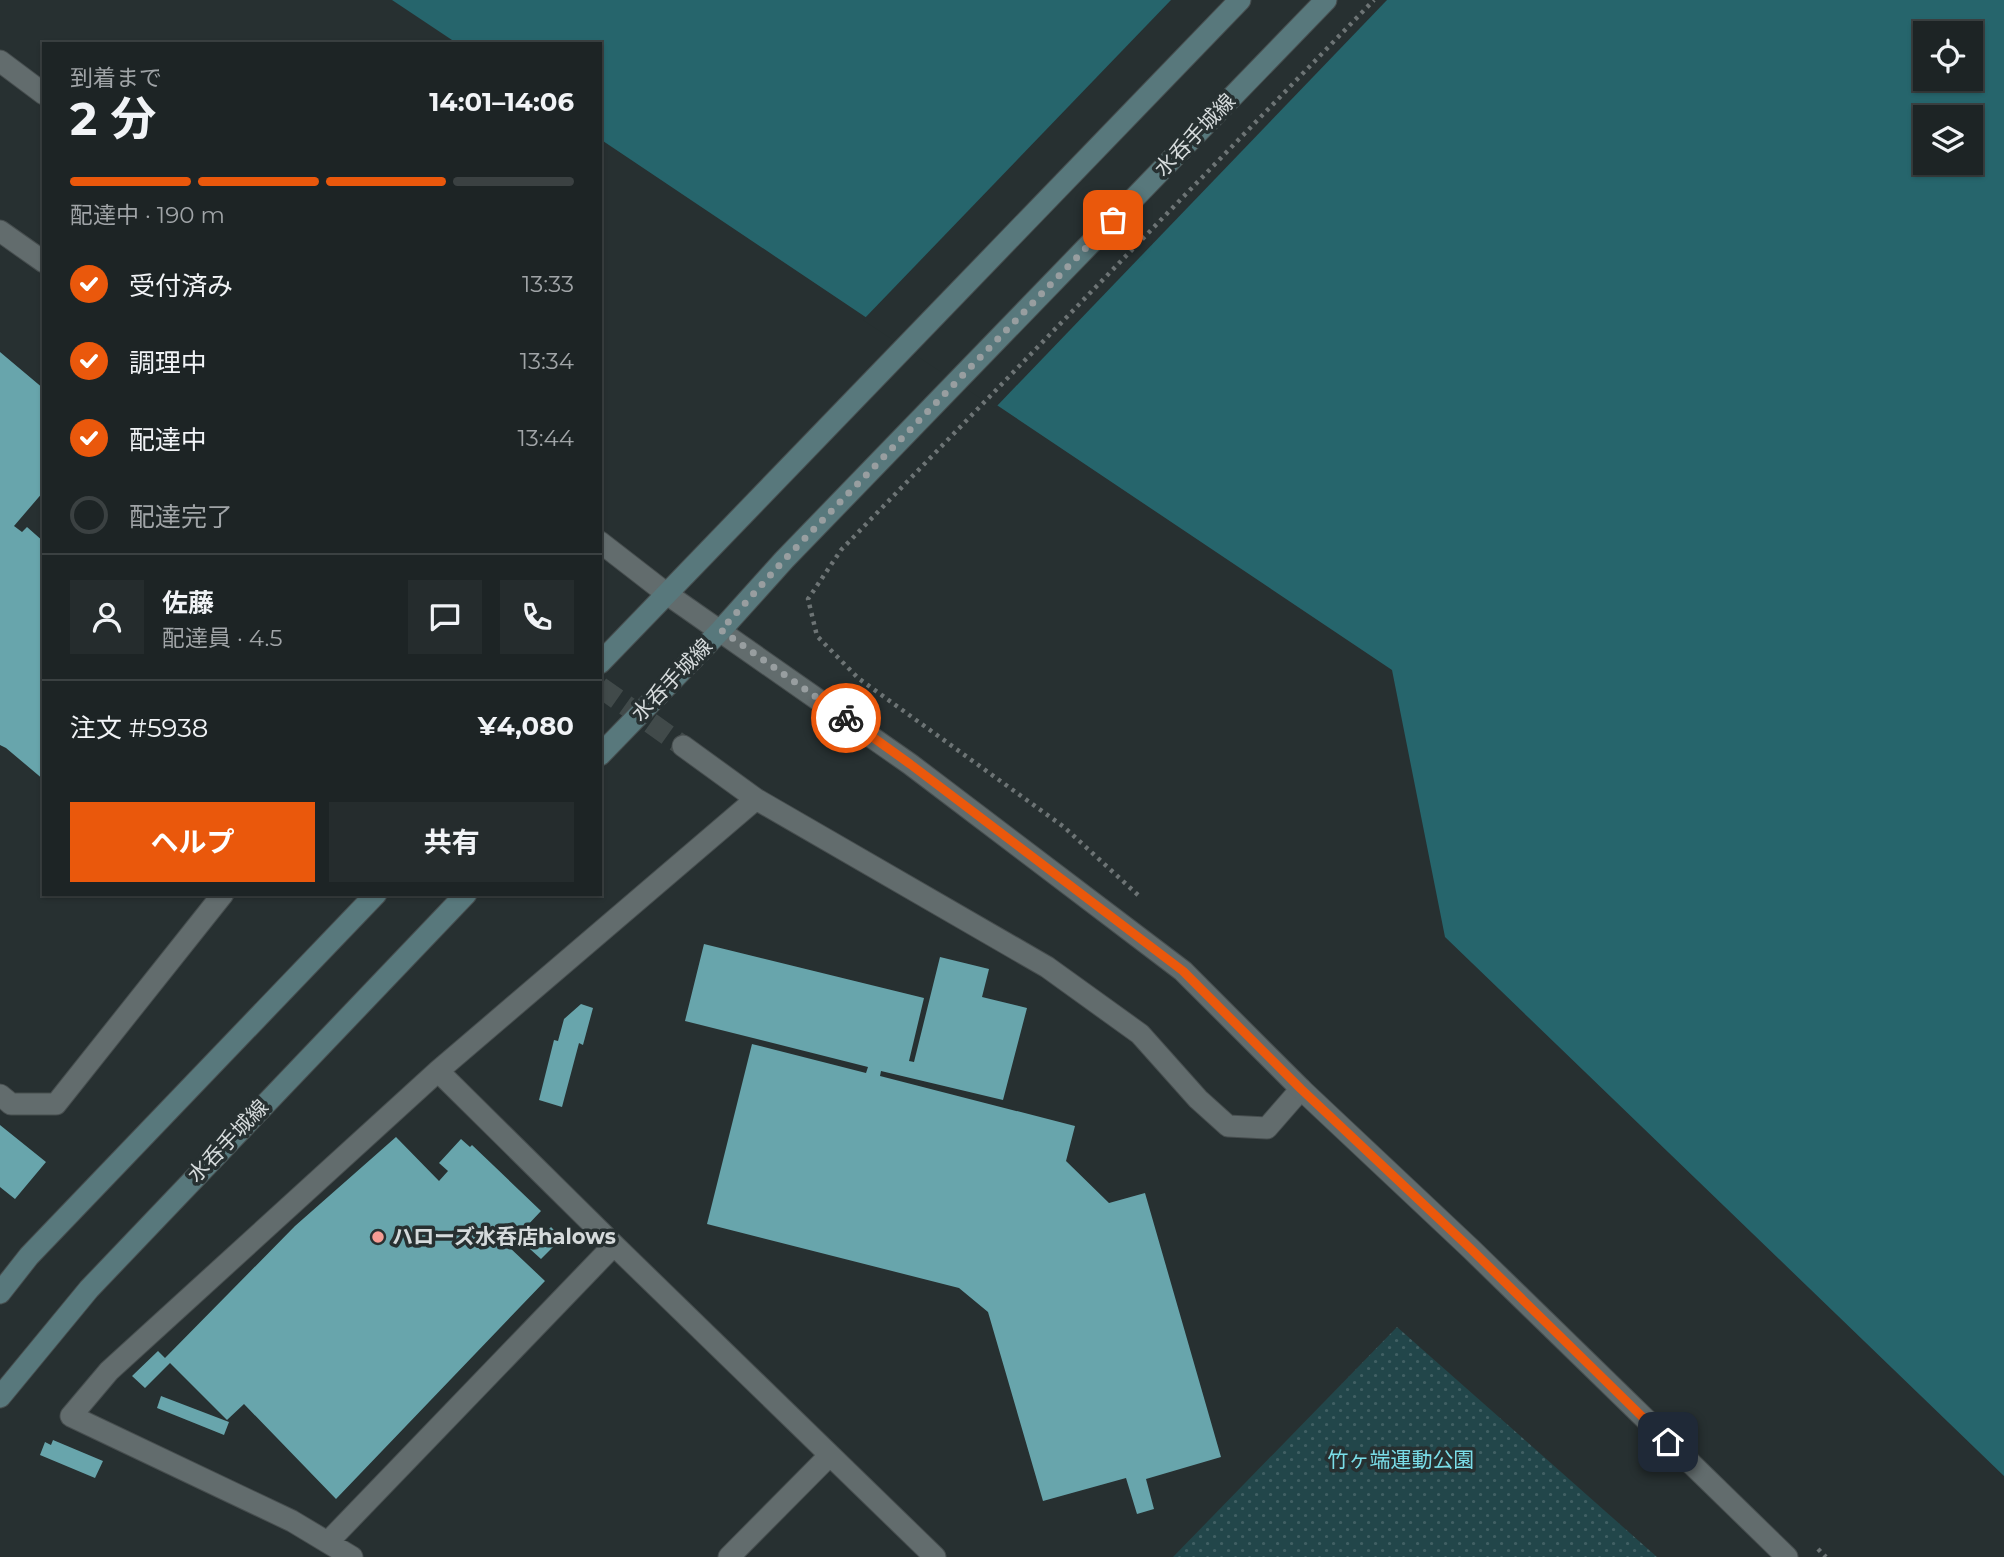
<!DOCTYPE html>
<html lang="ja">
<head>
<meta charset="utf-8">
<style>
	:root { --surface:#1d2425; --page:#252c2d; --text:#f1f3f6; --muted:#a0a4a7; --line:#3b4142; --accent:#ea580c }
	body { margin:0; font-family:Montserrat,"Noto Sans JP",sans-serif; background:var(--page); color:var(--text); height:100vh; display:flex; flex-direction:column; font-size:26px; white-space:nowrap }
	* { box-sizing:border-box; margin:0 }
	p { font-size:23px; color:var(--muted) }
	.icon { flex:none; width:38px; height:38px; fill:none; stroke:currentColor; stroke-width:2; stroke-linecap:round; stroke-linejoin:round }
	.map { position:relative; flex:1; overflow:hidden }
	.panel { position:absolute; left:42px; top:42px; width:560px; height:854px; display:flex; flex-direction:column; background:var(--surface); border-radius:0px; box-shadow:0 2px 5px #0004,0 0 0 2px var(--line) }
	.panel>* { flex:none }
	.fabs { position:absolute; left:1913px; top:21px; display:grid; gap:14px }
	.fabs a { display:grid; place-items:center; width:70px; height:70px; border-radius:0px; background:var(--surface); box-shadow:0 2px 5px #0004,0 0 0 2px var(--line); font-size:35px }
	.pin { position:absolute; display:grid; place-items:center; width:60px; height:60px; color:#fff; margin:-30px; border-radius:14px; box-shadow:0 4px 10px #0006 }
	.courier { position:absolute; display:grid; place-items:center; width:70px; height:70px; margin:-35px; border:5px solid #ea580c; border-radius:50%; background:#fff; color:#222; box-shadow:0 2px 9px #0007 }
	.head em { font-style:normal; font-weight:700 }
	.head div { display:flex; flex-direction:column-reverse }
	.head { display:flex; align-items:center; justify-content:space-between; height:119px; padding:0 28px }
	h1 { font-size:46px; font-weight:700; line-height:52px }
	.bar { display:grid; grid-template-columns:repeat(4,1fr); gap:10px 7px; align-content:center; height:84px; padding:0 28px }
	.bar i { height:9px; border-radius:5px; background:var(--line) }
	.bar .on { background:var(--accent) }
	.bar p { grid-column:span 4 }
	.line { display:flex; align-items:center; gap:18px; padding:0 28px; border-top:2px solid var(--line) }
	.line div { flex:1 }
	.round { display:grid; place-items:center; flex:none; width:74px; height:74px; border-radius:0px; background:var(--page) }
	ol { padding:0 28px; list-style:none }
	li { display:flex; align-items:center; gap:21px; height:77px }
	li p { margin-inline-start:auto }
	li .icon { padding:7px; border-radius:50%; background:var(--accent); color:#fff; stroke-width:4 }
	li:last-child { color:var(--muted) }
	li i { width:38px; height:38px; border:4px solid var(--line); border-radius:50% }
	.cta { display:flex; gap:14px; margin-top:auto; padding:14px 28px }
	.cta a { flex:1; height:80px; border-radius:0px; background:var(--accent); color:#fff; font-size:28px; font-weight:700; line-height:80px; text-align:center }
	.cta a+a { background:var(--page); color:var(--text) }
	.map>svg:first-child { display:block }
	.park { fill:url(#park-dots) }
	.water { fill:#26656c; fill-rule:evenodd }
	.pier { fill:#273031 }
	.building { fill:#68a5ac }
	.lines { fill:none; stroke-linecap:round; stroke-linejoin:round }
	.minor-tunnel { stroke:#414a4a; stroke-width:21; stroke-dasharray:21 10; stroke-linecap:butt }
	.minor-casing { stroke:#474e4f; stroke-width:23 }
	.tertiary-casing { stroke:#474e4f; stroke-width:23 }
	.secondary-casing { stroke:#474e4f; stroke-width:23 }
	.path { stroke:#6d7475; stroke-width:4.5; stroke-dasharray:3.5 5; stroke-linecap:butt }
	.minor { stroke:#626c6d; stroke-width:21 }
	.tertiary { stroke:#626c6d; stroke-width:21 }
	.secondary { stroke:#58787c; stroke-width:21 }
	.done { stroke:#989ea0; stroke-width:7; stroke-dasharray:0 12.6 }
	.route { stroke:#ea580c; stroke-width:9 }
	.poi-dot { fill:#f59c94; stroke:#273031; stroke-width:2.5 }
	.labels { text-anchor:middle; stroke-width:7; stroke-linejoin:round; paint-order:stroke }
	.street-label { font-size:21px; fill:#d5dadb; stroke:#273031 }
	.poi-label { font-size:21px; font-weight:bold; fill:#d5dadb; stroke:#273031; text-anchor:start }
	.park-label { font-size:21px; fill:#7adde8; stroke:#273031 }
</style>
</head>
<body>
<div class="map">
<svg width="2004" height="1557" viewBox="0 0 2004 1557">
	<defs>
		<pattern id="park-dots" width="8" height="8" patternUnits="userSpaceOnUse" patternTransform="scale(1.75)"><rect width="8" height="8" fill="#22464a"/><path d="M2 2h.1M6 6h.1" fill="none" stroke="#416064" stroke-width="1.8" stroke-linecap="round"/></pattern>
	</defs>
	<rect width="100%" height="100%" fill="#273031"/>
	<path class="park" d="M1397,1327L1657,1557H1173Z"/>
	<path class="water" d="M392,0H2004V1476L1445,937L1392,670L600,139V44H458ZM1925,33H1970V79H1925ZM1925,117H1970V163H1925Z"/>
	<path class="pier" d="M1171,0H1387L995,408L863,320Z"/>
	<path class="building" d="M0,352L44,389V491L14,526L22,532L27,527L44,542V705L41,709L44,711V780L6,748L0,745Z
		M704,944L924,998L909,1061L914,1062L940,957L989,969L982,997L1027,1008L1003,1100L881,1071L880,1076L1075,1126L1066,1161L1109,1203L1145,1193L1221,1457L1146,1479L1154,1509L1137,1514L1126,1478L1043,1501L988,1312L959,1288L707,1224L752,1044L866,1073L868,1067L685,1021Z
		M581,1004L593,1008L583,1045L579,1043L562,1107L539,1100L554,1040L558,1041L564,1019Z
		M0,1125L46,1162L15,1199L0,1187Z
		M396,1137L439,1181L448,1171L439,1163L461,1139L470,1147L472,1145L541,1211L508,1246L545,1281L336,1499L244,1404L227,1420L170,1363L145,1388L132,1376L158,1351L165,1358L295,1226Z
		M551,1227L562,1238L541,1259L530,1249Z
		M161,1396L229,1422L224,1435L157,1408Z
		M53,1440L103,1461L95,1478L40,1455L45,1442L51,1445Z"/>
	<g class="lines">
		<path class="minor-tunnel" d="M600,687L683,746"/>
		<g class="minor-casing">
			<path id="minor" d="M0,231L44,262
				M683,746L756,799
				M438,1071L614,1245L935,1557
				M0,1095L11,1104H56L223,894
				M328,1542L614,1245
				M352,1557L292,1521L71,1416L109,1371L438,1071L756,799L1047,967L1140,1034L1198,1099L1228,1126L1267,1128L1301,1089
				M729,1557L830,1455"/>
		</g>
		<g class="tertiary-casing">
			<path id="tertiary" d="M0,61L44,94
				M600,542L667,594L910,764L1183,971L1301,1089L1471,1249L1787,1557"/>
		</g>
		<g class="secondary-casing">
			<path id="secondary" d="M600,663L1240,0
				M600,755L721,630L784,560L1326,0
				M0,1293L29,1256L376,894
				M0,1397L89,1289L466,894"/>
		</g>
		<path class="path" d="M1138,895L1064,827L858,678L817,636L808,599L841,550L1374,0
			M1818,1549L1826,1557"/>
		<use href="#minor" class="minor"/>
		<use href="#tertiary" class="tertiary"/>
		<use href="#secondary" class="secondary"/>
	</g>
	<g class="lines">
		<path class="done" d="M846,718L721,630L784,560L1113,220"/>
		<path class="route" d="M846,718L910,764L1183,971L1301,1089L1471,1249L1668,1442"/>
	</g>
	<circle class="poi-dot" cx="378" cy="1237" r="7"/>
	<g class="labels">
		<g class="street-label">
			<text transform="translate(1195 135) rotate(-46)" y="7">水呑手城線</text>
			<text transform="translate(672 680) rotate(-46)" y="7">水呑手城線</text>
			<text transform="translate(228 1141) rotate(-46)" y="7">水呑手城線</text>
		</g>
		<g class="poi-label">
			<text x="392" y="1244">ハローズ水呑店halows</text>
		</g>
		<g class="park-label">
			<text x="1401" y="1467">竹ヶ端運動公園</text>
		</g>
	</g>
</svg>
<div class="fabs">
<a><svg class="icon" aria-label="locate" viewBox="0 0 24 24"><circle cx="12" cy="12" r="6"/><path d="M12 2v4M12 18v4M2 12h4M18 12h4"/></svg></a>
<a><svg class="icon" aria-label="layers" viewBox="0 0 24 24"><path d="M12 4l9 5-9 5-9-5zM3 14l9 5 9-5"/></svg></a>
</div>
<div class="pin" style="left:1113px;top:220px;background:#ea580c"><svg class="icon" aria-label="bag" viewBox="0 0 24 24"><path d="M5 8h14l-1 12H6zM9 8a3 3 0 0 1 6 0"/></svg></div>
<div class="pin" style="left:1668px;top:1442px;background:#1f2937"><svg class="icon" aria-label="home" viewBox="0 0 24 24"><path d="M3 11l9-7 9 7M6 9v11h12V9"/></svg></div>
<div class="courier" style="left:846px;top:718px"><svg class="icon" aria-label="bike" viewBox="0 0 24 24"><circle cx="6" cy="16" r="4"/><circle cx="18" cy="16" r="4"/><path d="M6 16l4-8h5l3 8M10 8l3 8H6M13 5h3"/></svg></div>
<section class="panel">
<div class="head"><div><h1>2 分</h1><p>到着まで</p></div><em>14:01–14:06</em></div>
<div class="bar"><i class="on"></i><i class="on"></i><i class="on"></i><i></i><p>配達中 · 190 m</p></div>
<ol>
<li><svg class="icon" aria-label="check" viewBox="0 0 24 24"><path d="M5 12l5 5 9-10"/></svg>受付済み<p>13:33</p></li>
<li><svg class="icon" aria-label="check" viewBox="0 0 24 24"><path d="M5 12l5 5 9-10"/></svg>調理中<p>13:34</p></li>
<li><svg class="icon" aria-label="check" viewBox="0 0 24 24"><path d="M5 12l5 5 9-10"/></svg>配達中<p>13:44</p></li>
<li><i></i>配達完了</li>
</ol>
<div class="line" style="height:126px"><a class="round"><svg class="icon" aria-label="person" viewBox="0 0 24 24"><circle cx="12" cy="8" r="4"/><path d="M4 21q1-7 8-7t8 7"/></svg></a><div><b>佐藤</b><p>配達員 · 4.5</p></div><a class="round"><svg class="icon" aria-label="chat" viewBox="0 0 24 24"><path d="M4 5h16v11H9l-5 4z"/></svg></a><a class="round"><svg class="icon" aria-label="phone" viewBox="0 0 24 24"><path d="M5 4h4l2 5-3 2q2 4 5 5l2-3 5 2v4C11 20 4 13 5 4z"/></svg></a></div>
<div class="line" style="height:91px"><div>注文 #5938</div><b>¥4,080</b></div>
<div class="cta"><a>ヘルプ</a><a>共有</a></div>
</section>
</div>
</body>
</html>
